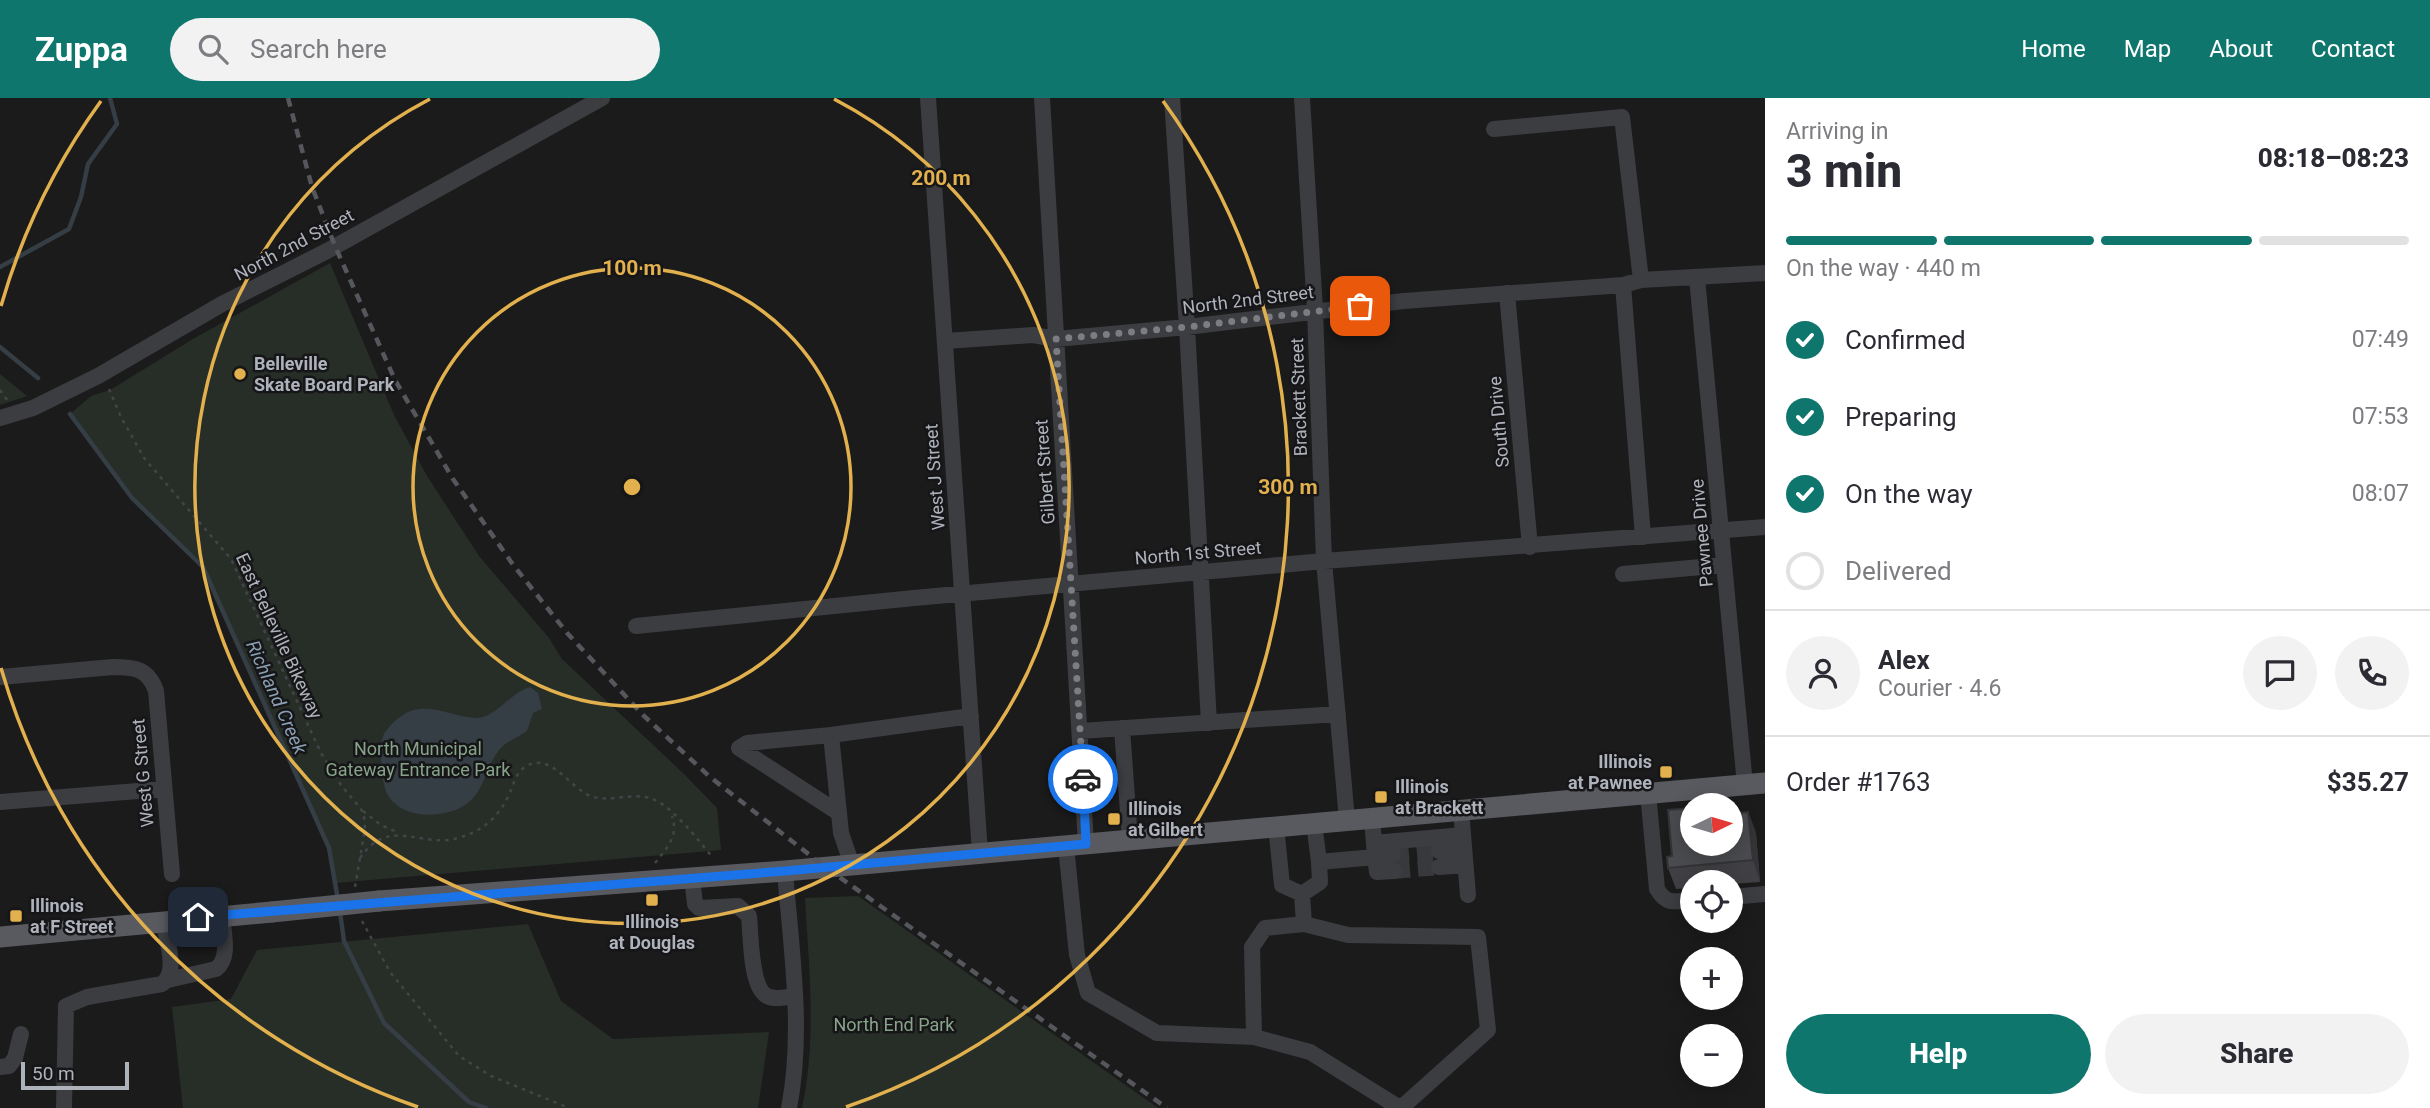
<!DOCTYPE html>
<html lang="en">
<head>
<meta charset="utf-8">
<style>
	:root { --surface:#fff; --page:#f2f2f3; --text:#2b2b33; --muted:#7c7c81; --line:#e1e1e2; --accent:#0f766e }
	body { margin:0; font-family:Roboto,sans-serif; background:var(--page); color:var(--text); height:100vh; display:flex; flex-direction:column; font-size:26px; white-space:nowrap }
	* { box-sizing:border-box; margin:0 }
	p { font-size:23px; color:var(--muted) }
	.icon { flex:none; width:38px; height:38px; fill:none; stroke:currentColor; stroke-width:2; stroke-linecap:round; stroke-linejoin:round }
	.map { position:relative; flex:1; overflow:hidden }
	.side { display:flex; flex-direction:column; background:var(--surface); width:665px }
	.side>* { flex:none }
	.needle { width:46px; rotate:85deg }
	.fabs { position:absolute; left:1680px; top:695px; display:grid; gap:14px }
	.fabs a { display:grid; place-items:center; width:63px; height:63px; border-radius:50%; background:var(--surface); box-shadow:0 4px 18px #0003; font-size:35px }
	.scale { position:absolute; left:21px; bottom:18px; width:108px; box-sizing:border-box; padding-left:7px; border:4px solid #aeb2bb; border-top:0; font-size:19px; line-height:24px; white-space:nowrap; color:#aeb2bb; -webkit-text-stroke:5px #161518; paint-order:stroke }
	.pin { position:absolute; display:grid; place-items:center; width:60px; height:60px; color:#fff; margin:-30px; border-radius:14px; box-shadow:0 4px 10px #0006 }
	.courier { position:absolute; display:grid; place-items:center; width:70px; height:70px; margin:-35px; border:5px solid #1a73e8; border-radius:50%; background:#fff; color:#222; box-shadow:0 2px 9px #0007 }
	.headline em { font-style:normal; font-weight:800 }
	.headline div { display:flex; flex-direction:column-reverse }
	.headline { display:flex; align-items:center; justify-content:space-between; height:119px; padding:0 21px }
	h1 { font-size:46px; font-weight:800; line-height:52px }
	.bar { display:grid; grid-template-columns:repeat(4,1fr); gap:10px 7px; align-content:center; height:84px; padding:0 21px }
	.bar i { height:9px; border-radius:5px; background:var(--line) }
	.bar .on { background:var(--accent) }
	.bar p { grid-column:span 4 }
	.line { display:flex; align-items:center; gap:18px; padding:0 21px; border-top:2px solid var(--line) }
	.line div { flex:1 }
	.round { display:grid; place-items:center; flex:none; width:74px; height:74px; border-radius:37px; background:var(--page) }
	ol { padding:0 21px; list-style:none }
	li { display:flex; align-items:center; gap:21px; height:77px }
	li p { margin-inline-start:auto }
	li .icon { padding:7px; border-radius:50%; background:var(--accent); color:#fff; stroke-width:4 }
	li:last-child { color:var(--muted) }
	li i { width:38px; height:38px; border:4px solid var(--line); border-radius:50% }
	.primary-button { display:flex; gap:14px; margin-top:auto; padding:14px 21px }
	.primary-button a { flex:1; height:80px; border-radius:42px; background:var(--accent); color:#fff; font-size:28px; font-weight:800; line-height:80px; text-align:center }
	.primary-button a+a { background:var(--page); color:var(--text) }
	header { display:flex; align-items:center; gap:42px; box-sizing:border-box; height:98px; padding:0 35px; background:var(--accent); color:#fff }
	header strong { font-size:33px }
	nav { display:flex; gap:38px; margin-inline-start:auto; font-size:24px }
	.search { width:490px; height:63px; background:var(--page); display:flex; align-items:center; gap:18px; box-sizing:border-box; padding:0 24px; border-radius:38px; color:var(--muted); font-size:26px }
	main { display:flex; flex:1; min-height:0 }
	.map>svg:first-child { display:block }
	.green { fill:#272e28 }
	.water { fill:#353d45 }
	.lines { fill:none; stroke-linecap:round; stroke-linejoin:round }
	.stream { stroke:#353d45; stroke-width:4.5 }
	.minor-tunnel { stroke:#38393c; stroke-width:16; stroke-dasharray:16 8; stroke-linecap:butt }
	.path { stroke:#424448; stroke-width:2.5; stroke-dasharray:3.5 5; stroke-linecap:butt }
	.minor { stroke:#3c3d41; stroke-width:16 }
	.major { stroke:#585a60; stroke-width:21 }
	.rail { stroke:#55575c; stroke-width:4.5; stroke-dasharray:9 7; stroke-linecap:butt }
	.major-bridge { stroke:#585a60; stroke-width:21 }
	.wall { fill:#404044 }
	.shaded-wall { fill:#343437 }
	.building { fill:#4a4b4f; stroke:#343437; stroke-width:2 }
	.done { stroke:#7b7d83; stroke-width:7; stroke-dasharray:0 12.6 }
	.route { stroke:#1a73e8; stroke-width:9 }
	.ring { fill:none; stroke:#e2b14d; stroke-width:3.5 }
	.poi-dot { fill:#e2b14d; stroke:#161518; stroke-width:2.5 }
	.labels { text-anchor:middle; stroke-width:5; stroke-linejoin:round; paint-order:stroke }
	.street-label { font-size:18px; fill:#aeb2bb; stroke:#161518 }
	.poi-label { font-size:18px; font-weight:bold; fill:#aeb2bb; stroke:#161518; text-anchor:start }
	.park-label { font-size:18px; fill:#87a489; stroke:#161518 }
	.water-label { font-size:19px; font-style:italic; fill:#899fb2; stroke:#161518 }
	.centre { fill:#e2b14d; stroke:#161518; stroke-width:3.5 }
	.ring-label { font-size:21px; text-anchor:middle; font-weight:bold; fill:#e2b14d; stroke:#161518; stroke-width:5; stroke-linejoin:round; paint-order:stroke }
</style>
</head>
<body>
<header>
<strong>Zuppa</strong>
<div class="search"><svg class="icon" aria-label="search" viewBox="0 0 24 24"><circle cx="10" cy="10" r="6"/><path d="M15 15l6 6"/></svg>Search here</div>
<nav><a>Home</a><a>Map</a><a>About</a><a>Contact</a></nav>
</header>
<main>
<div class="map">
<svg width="1765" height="1010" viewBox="0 0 1765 1010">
	<rect width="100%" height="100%" fill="#1b1b1c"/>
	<path class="green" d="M330,165L394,317L427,378L479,458L549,540L562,561L684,676L717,710L721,752L335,785L329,749L203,469L132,400L70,316L91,298L110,292L193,241Z
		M0,276L27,298L0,307Z
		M858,798L1158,1010H802C817,941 809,870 805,800Z
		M528,826L561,903L613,941L769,934L758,1010H183L172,909L231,901L257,852Z"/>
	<path class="water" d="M530,589L538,595L542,611L533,615L527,633C518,639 506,644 500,651C482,672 487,697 458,711C437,720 403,720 389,699C381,687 378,650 384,636C387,630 397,620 403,617C426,602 451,619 476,620C496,620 511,594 530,589Z"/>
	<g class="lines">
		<path class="stream" d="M0,169L69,131L81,99L88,66L117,26L110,0
			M0,249L38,280
			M70,316L132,400L203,469L329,750L338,802
			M340,814L344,843L384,925L469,1004L486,1010"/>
		<path class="minor-tunnel" d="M1393,757L1439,753
			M1394,773L1439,769"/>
		<path class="path" d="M109,291L121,319L144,360L231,461L321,655L341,687L361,711L364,718L365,731L355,789
			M0,292L8,303
			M363,713L381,727L399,735
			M360,760C390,717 421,751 458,740C484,733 501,717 511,692C514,684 517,674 525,669C549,653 568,687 588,697C610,707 635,691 657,703C676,713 699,743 713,760
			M655,765C667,750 679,738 672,718
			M362,823L390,874L459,958L491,978L569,1010"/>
		<path class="minor" d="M928,0L980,755
			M1042,0L1086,746
			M1172,0L1187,229L1209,625
			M1302,0L1315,212L1324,463L1347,722
			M1494,31L1622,19L1641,182
			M1697,180L1745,687
			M1623,187L1643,439
			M1507,195L1530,449
			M945,243L1033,237L1056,241L1187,229L1404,203L1623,187L1641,182L1765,175
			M0,320L33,310L98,278L222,206L327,153L602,0
			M1623,476L1724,467
			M636,528L914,500L1324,463L1765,429
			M0,579L113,569C134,569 148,570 156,593L172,776
			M1122,630L1130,742
			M1080,633L1338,616
			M831,637L839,715
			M1648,695L1657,791C1667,808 1675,803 1692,802
			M0,704L163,691
			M1461,712L1468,797
			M1314,725L1319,764L1375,759L1372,719
			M1276,728L1282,787L1302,796L1320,784L1319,764
			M1374,745L1463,737
			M1066,748L1077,857L1088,895L1157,935L1254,939L1252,849L1265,830L1304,826L1302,796
			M1439,753L1464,751
			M1393,757L1375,759L1377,774L1394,773
			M852,767L841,735L839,715L739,650L747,645L831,637L971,618
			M1439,769L1465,767
			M785,773C791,851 804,933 789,1010
			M692,780L695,806L699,810L738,808L749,818C751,837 750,889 767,898C775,902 786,899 795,898
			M1731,799L1765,796
			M1304,826L1348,837L1478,839L1488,932L1401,1010
			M168,882L216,871C231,860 223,834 222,817
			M1254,939L1310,954L1400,1010
			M0,969L9,968L15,960L21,936
			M64,1010L66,908L87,899L162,886C179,874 166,840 163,822"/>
		<path class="major" d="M379,803L785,773L1765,685
			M0,839L272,814"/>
		<path class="rail" d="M288,0L312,89L335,148L395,282L453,381L514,468L568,536L643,617L710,679L825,769L1167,1010"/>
		<path class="major-bridge" d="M272,814L379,803"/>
	</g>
	<path class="wall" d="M1748,714L1756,735L1760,784L1731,786V784H1692V790L1676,791L1668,770L1672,758L1692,746Z"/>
	<path class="shaded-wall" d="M1748,714L1756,735L1760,784L1753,762Z"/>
	<path class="building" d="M1692,710V746H1731V716L1748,714L1753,762L1668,770L1667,759L1672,758L1668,712Z"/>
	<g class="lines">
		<path class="done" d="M1083,681L1056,241L1187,229L1360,208"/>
		<path class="route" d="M198,819L785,773L1086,746L1083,681"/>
	</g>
	<g class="ring">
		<circle cx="632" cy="389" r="219"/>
		<path d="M834 1A437 437 0 1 1 430 1"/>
		<path d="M418 1009A656 656 0 0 1 1 570M1 208A656 656 0 0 1 101 3M1163 3A656 656 0 0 1 846 1009"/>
	</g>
	<g class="poi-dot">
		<circle cx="240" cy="276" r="7"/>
		<rect x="1659" y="667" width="14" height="14" rx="3.5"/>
		<rect x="1374" y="692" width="14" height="14" rx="3.5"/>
		<rect x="1107" y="714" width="14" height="14" rx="3.5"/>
		<rect x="645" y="795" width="14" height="14" rx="3.5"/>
		<rect x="9" y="811" width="14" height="14" rx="3.5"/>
	</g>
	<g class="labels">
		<g class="street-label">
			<text transform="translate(294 147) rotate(-28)" y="6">North 2nd Street</text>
			<text transform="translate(1248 202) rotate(-7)" y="6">North 2nd Street</text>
			<text transform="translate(1299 299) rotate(-92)" y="6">Brackett Street</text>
			<text transform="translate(1499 324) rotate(-95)" y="6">South Drive</text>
			<text transform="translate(1045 374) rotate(-94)" y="6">Gilbert Street</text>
			<text transform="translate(935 379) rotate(-94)" y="6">West J Street</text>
			<text transform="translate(1702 435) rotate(-95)" y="6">Pawnee Drive</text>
			<text transform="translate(1198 455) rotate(-5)" y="6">North 1st Street</text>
			<text transform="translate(279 538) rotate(65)" y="6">East Belleville Bikeway</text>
			<text transform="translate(143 675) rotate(-95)" y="6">West G Street</text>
		</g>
		<g class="poi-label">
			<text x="254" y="272">Belleville<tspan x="254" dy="21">Skate Board Park</tspan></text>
			<text x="1652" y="670" text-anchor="end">Illinois<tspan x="1652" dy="21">at Pawnee</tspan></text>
			<text x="1395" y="695">Illinois<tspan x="1395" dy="21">at Brackett</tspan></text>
			<text x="1128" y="717">Illinois<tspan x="1128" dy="21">at Gilbert</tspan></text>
			<text x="30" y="814">Illinois<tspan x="30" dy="21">at F Street</tspan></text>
			<text x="652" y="830" text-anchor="middle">Illinois<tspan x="652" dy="21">at Douglas</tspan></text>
		</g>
		<g class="park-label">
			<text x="418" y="657">North Municipal<tspan x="418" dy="21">Gateway Entrance Park</tspan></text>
			<text x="894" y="933">North End Park</text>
		</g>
		<g class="water-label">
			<text transform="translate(277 599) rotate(66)" y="7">Richland Creek</text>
		</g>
	</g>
	<circle cx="632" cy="389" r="10" class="centre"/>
	<g class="ring-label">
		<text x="941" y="87">200 m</text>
		<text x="632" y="177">100 m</text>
		<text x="1288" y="396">300 m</text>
	</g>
</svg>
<div class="fabs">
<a><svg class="needle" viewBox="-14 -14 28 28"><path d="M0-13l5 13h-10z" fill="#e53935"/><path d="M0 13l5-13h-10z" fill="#7c7c81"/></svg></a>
<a><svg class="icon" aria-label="locate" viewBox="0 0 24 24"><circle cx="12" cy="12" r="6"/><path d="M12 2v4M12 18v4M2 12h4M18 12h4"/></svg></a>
<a>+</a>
<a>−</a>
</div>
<div class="scale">50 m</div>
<div class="pin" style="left:1360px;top:208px;background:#ea580c"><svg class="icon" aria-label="bag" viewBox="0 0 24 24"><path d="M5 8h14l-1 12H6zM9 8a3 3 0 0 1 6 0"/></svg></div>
<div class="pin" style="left:198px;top:819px;background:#1f2937"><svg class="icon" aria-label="home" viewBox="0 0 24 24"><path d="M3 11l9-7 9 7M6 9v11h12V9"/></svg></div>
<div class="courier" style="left:1083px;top:681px"><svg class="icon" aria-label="car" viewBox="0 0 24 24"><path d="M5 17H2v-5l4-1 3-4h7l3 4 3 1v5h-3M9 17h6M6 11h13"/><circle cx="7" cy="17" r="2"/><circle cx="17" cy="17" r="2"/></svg></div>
</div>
<section class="side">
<div class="headline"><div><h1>3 min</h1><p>Arriving in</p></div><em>08:18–08:23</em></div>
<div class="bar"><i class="on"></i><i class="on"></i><i class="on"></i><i></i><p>On the way · 440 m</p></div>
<ol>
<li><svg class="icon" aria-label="check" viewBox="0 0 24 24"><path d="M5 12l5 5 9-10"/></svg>Confirmed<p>07:49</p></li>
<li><svg class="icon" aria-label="check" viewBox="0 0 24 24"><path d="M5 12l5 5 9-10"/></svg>Preparing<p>07:53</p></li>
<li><svg class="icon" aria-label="check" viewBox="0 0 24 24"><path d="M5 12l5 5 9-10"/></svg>On the way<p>08:07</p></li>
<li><i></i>Delivered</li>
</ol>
<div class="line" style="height:126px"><a class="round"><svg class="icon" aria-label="person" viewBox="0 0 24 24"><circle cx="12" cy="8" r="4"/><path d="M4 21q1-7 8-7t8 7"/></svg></a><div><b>Alex</b><p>Courier · 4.6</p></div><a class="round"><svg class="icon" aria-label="chat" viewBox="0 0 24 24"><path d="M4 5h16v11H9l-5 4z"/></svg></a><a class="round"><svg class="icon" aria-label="phone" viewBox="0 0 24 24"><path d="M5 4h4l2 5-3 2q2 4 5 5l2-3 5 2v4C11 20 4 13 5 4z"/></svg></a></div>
<div class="line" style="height:91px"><div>Order #1763</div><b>$35.27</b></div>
<div class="primary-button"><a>Help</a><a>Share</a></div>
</section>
</main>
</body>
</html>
